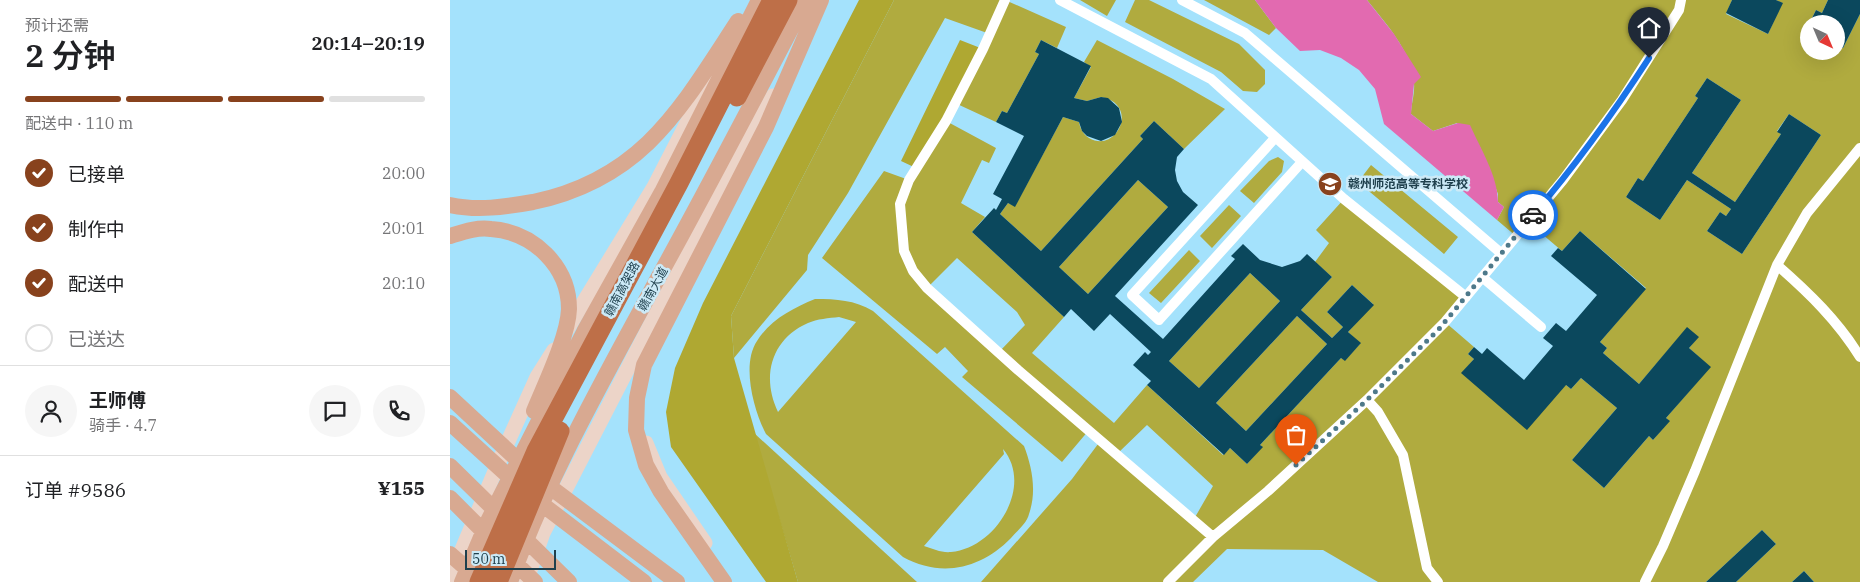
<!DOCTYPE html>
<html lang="zh">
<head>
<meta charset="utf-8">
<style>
	:root { --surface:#fff; --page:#f6f6f6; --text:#202124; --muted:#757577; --line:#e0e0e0; --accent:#88421d }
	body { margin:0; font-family:"IBM Plex Serif","Noto Sans SC",serif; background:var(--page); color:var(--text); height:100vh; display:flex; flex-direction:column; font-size:19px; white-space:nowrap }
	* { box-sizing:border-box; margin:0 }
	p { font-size:16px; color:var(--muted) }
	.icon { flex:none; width:28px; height:28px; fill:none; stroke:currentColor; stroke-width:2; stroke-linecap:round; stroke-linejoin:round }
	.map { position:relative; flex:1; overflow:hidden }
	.sheet { display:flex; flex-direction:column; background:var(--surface); width:450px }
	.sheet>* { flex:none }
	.needle { width:32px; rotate:136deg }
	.controls { position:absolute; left:1350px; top:15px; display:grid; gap:10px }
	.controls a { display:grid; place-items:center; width:45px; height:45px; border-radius:50%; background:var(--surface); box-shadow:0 5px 20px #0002; font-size:25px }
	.scale { position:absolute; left:15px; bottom:12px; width:91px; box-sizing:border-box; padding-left:5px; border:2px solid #1f404d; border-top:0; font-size:14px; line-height:18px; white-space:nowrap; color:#1f404d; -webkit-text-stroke:4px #cceaf7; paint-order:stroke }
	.pin { position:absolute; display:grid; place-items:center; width:42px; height:42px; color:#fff; margin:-51px -21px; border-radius:50% 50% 50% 0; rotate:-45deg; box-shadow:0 0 5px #0007 }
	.pin .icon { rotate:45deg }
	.courier { position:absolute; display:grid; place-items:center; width:50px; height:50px; margin:-25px; border:4px solid #1a73e8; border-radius:50%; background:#fff; color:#222; box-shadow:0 1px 6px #0007 }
	.headline em { font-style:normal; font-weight:600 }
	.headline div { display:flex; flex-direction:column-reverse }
	.headline { display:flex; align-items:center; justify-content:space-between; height:85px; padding:0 25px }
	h1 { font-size:32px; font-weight:600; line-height:38px }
	.bar { display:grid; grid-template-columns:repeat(4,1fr); gap:8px 5px; align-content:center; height:60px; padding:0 25px }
	.bar i { height:6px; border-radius:4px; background:var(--line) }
	.bar .active { background:var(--accent) }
	.bar p { grid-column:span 4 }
	.line { display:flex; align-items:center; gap:12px; padding:0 25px; border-top:1px solid var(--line) }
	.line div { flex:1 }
	.round { display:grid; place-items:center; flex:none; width:52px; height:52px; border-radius:26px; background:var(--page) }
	ol { padding:0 25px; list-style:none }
	li { display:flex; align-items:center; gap:15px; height:55px }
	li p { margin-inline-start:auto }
	li .icon { padding:5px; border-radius:50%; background:var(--accent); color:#fff; stroke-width:4 }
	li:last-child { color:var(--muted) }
	li i { width:28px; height:28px; border:2px solid var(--line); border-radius:50% }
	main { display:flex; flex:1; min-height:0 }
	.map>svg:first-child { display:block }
	.green { fill:#b0ab3f; fill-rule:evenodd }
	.forest { fill:#afa832 }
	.water { fill:#e26ab0 }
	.building { fill:#0b485d; fill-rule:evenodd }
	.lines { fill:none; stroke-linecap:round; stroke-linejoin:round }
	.street { stroke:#fff; stroke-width:10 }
	.secondary { stroke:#ecd4c8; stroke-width:15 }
	.primary { stroke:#d8a991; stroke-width:16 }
	.highway { stroke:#be6f48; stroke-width:19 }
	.done { stroke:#4e798a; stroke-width:5; stroke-dasharray:0 9 }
	.route { stroke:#1a73e8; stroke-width:6 }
	.labels { text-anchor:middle; stroke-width:5; stroke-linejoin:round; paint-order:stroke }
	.poi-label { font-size:12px; font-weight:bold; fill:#1f404d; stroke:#cceaf7; text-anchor:start }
	.street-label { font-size:12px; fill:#1f404d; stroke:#cceaf7 }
</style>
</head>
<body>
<main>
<section class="sheet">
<div class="headline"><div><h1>2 分钟</h1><p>预计还需</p></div><em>20:14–20:19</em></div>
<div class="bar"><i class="active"></i><i class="active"></i><i class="active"></i><i></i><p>配送中 · 110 m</p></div>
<ol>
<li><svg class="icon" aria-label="check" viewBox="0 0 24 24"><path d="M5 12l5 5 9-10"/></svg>已接单<p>20:00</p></li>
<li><svg class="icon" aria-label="check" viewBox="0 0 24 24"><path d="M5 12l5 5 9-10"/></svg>制作中<p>20:01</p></li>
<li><svg class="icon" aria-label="check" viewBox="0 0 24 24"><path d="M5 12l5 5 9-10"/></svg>配送中<p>20:10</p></li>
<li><i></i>已送达</li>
</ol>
<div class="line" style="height:90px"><a class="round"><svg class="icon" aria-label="person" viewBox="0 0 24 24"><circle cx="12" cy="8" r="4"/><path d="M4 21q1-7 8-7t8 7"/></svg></a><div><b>王师傅</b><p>骑手 · 4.7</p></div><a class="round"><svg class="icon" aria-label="chat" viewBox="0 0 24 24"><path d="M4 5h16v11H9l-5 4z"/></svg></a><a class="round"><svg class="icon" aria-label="phone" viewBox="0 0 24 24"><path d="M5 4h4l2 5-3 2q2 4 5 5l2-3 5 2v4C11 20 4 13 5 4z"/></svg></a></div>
<div class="line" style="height:65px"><div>订单 #9586</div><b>¥155</b></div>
</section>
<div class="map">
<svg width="1410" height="582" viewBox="0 0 1410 582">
	<rect width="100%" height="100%" fill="#a4e2fc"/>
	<path class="green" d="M444,0H555L616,27L607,48L591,40L585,52L589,54L557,113L552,111L546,122L505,103L540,34L495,18L398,193L358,255L357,270L284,358L281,316Z
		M630,0H666L657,16Z
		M685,0H699L789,44L815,70V84L807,92L793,91L771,72L675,22Z
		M754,0H805L826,28L819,35Z
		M917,0H1282L1276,14L1318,34L1332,3L1326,0H1378L1372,13L1366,10L1356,30L1359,32V51H1386V45L1393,48L1410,14V582H1364L1354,571L1342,582H1286L1326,544L1312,530L1256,582H928L873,550L777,549L743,582H531L622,479L651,440L639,430L612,462L512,377L518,371L495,347L487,354L372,258L434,171L459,180L496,121L546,148L539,163L532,160L511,203L535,217L522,232L614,317L582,353L664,423L697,385L773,455L780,448L797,464L812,447L810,445L891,358L895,360L910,344L898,332L923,304L902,285L877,312L893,327L882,338L851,310L882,277L865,262L879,243L866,230L894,199L1016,297L995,322L1024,347L1018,354L1024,359L1012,373L1116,385L1121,389L1131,378L1167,408L1122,460L1154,488L1199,436L1203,440L1219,421L1216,418L1260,367L1239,348L1248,337L1237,328L1189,384L1153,353L1157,348L1150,342L1196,288L1130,231L1112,251L1078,222L1067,237L1047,220L1054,207L1048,202V194L1030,147L1007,123L983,131L961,114C961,105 965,93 964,83C961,50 936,24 917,0ZM1257,78L1291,100L1242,173L1285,202L1331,134L1327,131L1339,114L1371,135L1292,254L1257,231L1270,212L1276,216L1281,209L1237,180L1210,220L1176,197L1188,178L1193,181L1248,98L1245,96ZM507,258L567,312L575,325L549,352L477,288ZM697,425L763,486L744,519L668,453Z
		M647,40L723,79L775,109L734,149L704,121L690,136L693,139L591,251L550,214L558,203L565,206L613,117L629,122C630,128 633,134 639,138C667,154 690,104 651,97L637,101L624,98L641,67L634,62Z
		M828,157L834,161L832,172L804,203L790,191L819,161Z
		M921,165L1008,237L994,254L908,182Z
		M688,180L718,207L638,294L609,267Z
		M779,205L791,216L762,248L750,236Z
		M739,250L750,261L711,303L699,293Z
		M800,273L830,301L749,388L719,361Z
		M365,299C387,299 404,300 423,311L574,446C582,467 587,491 579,514C577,523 567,531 561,538C531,569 491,578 453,557L316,434C304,411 291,365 307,341C320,320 343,308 365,299ZM389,317L406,322L328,412C311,377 321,339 358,323C367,319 379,318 389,317ZM553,449C584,486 546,548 501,552C492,553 483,549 474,546L554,454Z
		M847,316L877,344L796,431L766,403Z
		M304,433L467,582H348Z"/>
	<path class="forest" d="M409,0H444L281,316L284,358L348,582H316L221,447L216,412L225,368L253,303Z
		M510,40L533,49L466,168L451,161Z"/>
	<path class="water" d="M805,0H917L944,34L971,77L964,84L961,114L983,131L1008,123L1020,125C1030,148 1048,176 1048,202L1054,207L1047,220L934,124L925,89L909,70L891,58L870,50L850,51L826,28Z"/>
	<path class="building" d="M1282,0H1326L1333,3L1318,34L1276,13Z
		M1378,0H1410V14L1393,48L1386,45V24H1359L1366,10L1372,13Z
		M591,40L641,66L624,98L637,101L651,97L658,98L669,108L672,122L665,135L651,141L637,136L632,131L629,122L613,117L565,207L558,203L550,214L591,251L693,139L690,136L704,121L734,149L727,157L725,170L727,181L733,192L748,205L665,296L713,339L785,259L781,256L793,244L810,260L832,267L850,261L857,254L882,277L851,310L882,338L893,327L877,312L902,285L924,305L898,332L911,343L895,361L891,358L810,445L813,447L797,464L780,448L774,455L697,385L701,381L683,365L695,352L698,355L701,352L660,314L644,331L621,309L614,317L522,232L544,208L546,210L552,199L543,194L574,136L546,122L552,111L557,113L589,54L585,52ZM688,180L718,207L638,294L609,267ZM800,273L830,301L749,388L719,361ZM847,316L877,344L796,431L766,403Z
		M1257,78L1291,100L1242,173L1285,202L1331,134L1327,132L1339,114L1371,135L1292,254L1257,231L1270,212L1276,216L1281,209L1237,180L1210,220L1176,197L1188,178L1193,181L1248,98L1245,96Z
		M1130,231L1196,289L1150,342L1157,348L1153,353L1189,384L1237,327L1249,337L1239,348L1261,367L1216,418L1220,421L1203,440L1199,436L1154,488L1122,460L1167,408L1131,378L1121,389L1116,385L1077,430L1011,373L1024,359L1018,354L1024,347L1032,354L1037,348L1074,380L1103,346L1093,338L1106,323L1116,331L1147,295L1101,256L1108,248L1112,251Z
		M1312,530L1326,544L1286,582H1256Z
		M1354,571L1364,582H1342Z"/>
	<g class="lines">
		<path class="street" d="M555,0L533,49L496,121L459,180L450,204L454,251L463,271L477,288L568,370L763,537L818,491L917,400L995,322L1113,180L1172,100L1229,10L1231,0
			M610,0L761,79L894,199L1016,297
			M732,0L795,33L1052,254
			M824,139L682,295L709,320L851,163
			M1327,265C1359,293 1388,321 1410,357
			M1032,277L1091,327
			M917,400L928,412L953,455L977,568L988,582
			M718,582L763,537
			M1195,582L1213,546L1245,471L1327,265L1357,213L1410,148"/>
		<path class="secondary" d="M116,331L204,187L269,61
			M196,443L210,477L255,543
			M0,578L51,457L87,377L104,350
			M76,582L93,533L258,213L323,96"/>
		<path class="primary" d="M0,205C27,211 55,207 83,202C193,179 231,108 288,21
			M0,236C13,232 27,227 41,229C83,232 119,266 119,309C118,337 95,384 84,411
			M0,397L84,475L227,582
			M0,423L76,492L194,582
			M0,466L51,516
			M0,498L39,537
			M69,533L119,582
			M0,554L25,576
			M60,558L85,582
			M12,582L37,523L134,332L212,192L309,0
			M60,582C98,476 154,379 207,280C258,188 307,94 356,0
			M274,582L211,492L196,465L186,430L187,398L194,365L316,127L371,0"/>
		<path class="highway" d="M287,97L338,0
			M29,582L86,451L229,183L322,0
			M48,582L110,431"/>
	</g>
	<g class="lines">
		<path class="done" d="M846,465L917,400L989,329L1083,215"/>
		<path class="route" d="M1083,215C1126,165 1164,112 1199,58"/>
	</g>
	<defs>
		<g id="university-disc" transform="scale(1.25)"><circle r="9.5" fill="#88421d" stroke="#cceaf7"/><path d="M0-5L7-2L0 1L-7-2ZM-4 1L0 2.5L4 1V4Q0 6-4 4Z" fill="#fff"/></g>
	</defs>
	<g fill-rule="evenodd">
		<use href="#university-disc" x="880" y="184"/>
	</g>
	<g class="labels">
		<g class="poi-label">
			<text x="898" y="188">赣州师范高等专科学校</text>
		</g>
		<g class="street-label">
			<text transform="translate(172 289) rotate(-62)" y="4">赣南高架路</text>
			<text transform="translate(203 289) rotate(-61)" y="4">赣南大道</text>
		</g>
	</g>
</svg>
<div class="controls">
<a><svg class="needle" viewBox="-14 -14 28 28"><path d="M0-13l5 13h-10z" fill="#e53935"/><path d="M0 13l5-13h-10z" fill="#757577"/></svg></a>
</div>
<div class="scale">50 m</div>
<div class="pin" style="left:846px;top:465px;background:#ea580c"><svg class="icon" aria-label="bag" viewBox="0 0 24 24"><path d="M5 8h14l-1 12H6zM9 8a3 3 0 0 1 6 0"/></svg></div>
<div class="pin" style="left:1199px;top:58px;background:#1f2937"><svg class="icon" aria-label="home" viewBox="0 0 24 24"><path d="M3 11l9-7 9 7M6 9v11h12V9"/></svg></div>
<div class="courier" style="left:1083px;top:215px"><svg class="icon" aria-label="car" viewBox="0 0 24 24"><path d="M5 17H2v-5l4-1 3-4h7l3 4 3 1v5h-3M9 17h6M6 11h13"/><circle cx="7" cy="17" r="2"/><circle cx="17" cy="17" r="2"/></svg></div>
</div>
</main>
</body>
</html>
